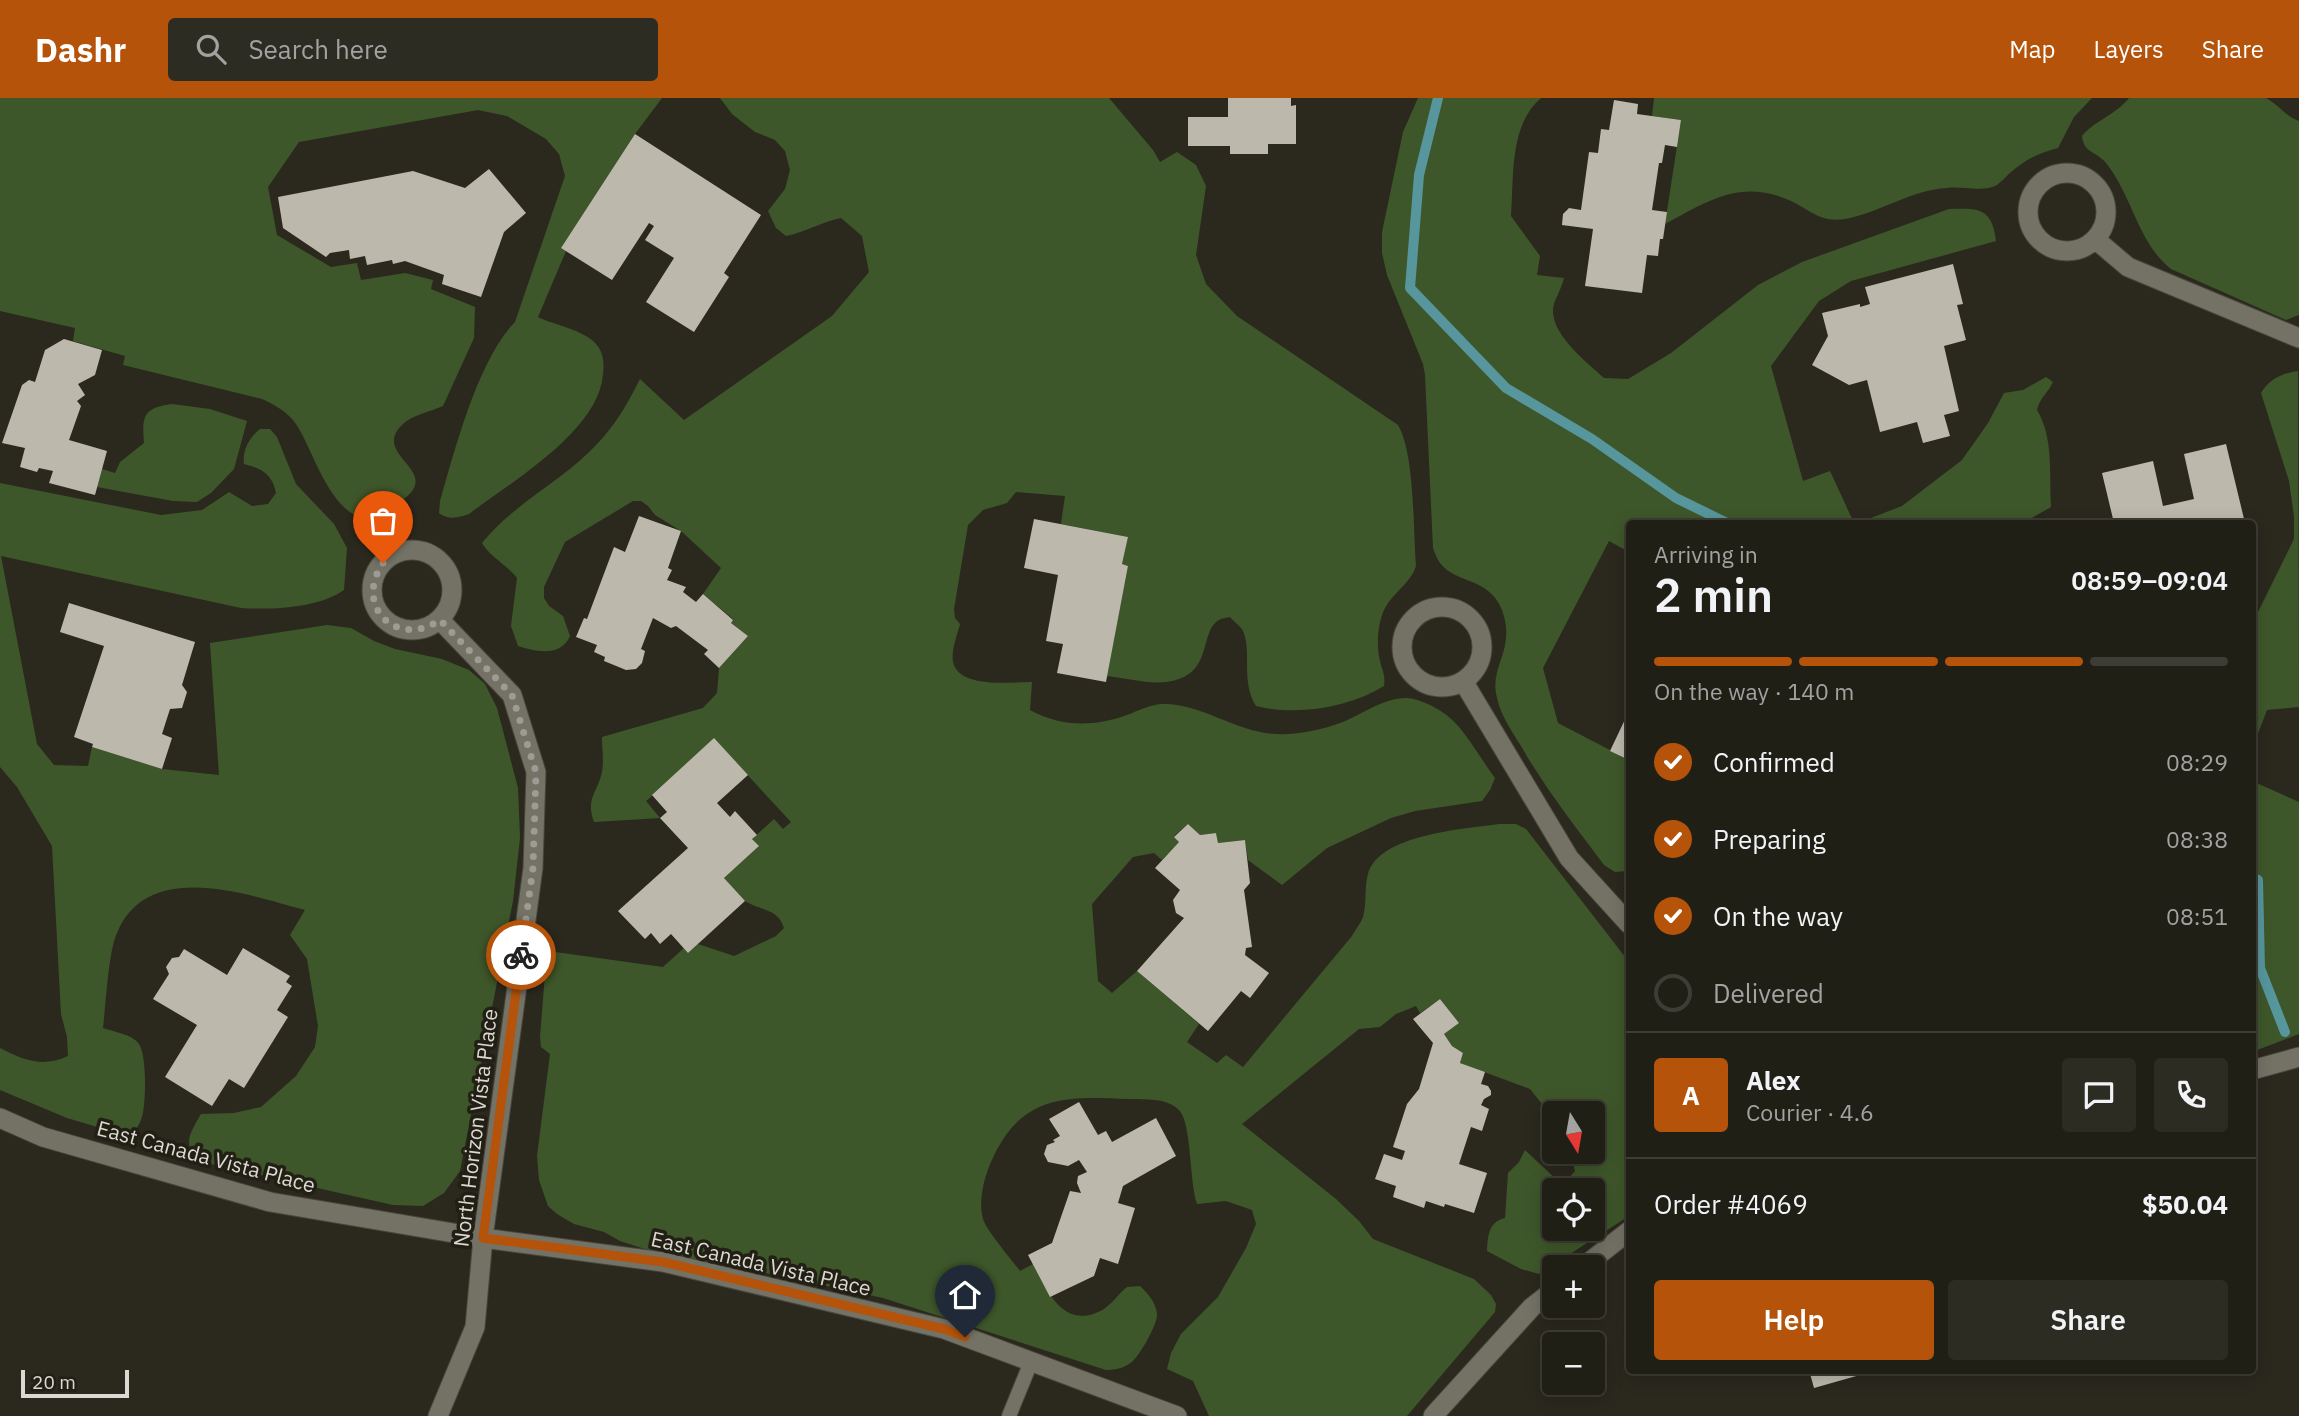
<!DOCTYPE html>
<html lang="en">
<head>
<meta charset="utf-8">
<style>
	:root { --surface:#201f16; --page:#2d2c23; --text:#f1f3f6; --muted:#a2a2a1; --line:#3d3d35; --accent:#b45309 }
	body { margin:0; font-family:"IBM Plex Sans",sans-serif; background:var(--page); color:var(--text); height:100vh; display:flex; flex-direction:column; font-size:26px; white-space:nowrap }
	* { box-sizing:border-box; margin:0 }
	p { font-size:23px; color:var(--muted) }
	.icon { flex:none; width:38px; height:38px; fill:none; stroke:currentColor; stroke-width:2; stroke-linecap:round; stroke-linejoin:round }
	.map { position:relative; flex:1; overflow:hidden }
	.sheet { position:absolute; left:1626px; top:422px; width:630px; height:854px; display:flex; flex-direction:column; background:var(--surface); border-radius:7px; box-shadow:0 4px 18px #0003,0 0 0 2px var(--line) }
	.sheet>* { flex:none }
	.needle { width:46px; rotate:169deg }
	.tools { position:absolute; left:1542px; top:1003px; display:grid; gap:14px }
	.tools a { display:grid; place-items:center; width:63px; height:63px; border-radius:7px; background:var(--surface); box-shadow:0 4px 18px #0003,0 0 0 2px var(--line); font-size:35px }
	.scale { position:absolute; left:21px; bottom:18px; width:108px; box-sizing:border-box; padding-left:7px; border:4px solid #dbd9d2; border-top:0; font-size:19px; line-height:24px; white-space:nowrap; color:#dbd9d2; -webkit-text-stroke:5px #221f15; paint-order:stroke }
	.pin { position:absolute; display:grid; place-items:center; width:60px; height:60px; color:#fff; margin:-72px -30px; border-radius:50% 50% 50% 0; rotate:-45deg; box-shadow:0 0 7px #0007 }
	.pin .icon { rotate:45deg }
	.courier { position:absolute; display:grid; place-items:center; width:70px; height:70px; margin:-35px; border:5px solid #b45309; border-radius:50%; background:#fff; color:#222; box-shadow:0 2px 9px #0007 }
	.headline em { font-style:normal; font-weight:600 }
	.headline div { display:flex; flex-direction:column-reverse }
	.headline { display:flex; align-items:center; justify-content:space-between; height:119px; padding:0 28px }
	h1 { font-size:46px; font-weight:600; line-height:52px }
	.bar { display:grid; grid-template-columns:repeat(4,1fr); gap:10px 7px; align-content:center; height:84px; padding:0 28px }
	.bar i { height:9px; border-radius:5px; background:var(--line) }
	.bar .selected { background:var(--accent) }
	.bar p { grid-column:span 4 }
	.line { display:flex; align-items:center; gap:18px; padding:0 28px; border-top:2px solid var(--line) }
	.line div { flex:1 }
	.round { display:grid; place-items:center; flex:none; width:74px; height:74px; border-radius:7px; background:var(--page) }
	ol { padding:0 28px; list-style:none }
	li { display:flex; align-items:center; gap:21px; height:77px }
	li p { margin-inline-start:auto }
	li .icon { padding:7px; border-radius:50%; background:var(--accent); color:#fff; stroke-width:4 }
	li:last-child { color:var(--muted) }
	li i { width:38px; height:38px; border:4px solid var(--line); border-radius:50% }
	.button { display:flex; gap:14px; margin-top:auto; padding:14px 28px }
	.button a { flex:1; height:80px; border-radius:7px; background:var(--accent); color:#fff; font-size:28px; font-weight:600; line-height:80px; text-align:center }
	.button a+a { background:var(--page); color:var(--text) }
	header { display:flex; align-items:center; gap:42px; box-sizing:border-box; height:98px; padding:0 35px; background:var(--accent); color:#fff }
	header strong { font-size:33px }
	nav { display:flex; gap:38px; margin-inline-start:auto; font-size:24px }
	.search { width:490px; height:63px; background:var(--page); display:flex; align-items:center; gap:18px; box-sizing:border-box; padding:0 24px; border-radius:7px; color:var(--muted); font-size:26px }
	.map>svg:first-child { display:block }
	.green { fill:#3e572a; fill-rule:evenodd }
	.lines { fill:none; stroke-linecap:round; stroke-linejoin:round }
	.stream { stroke:#57969d; stroke-width:10 }
	.building { fill:#bcb9ac }
	.service-casing { stroke:#48463d; stroke-width:16 }
	.minor-casing { stroke:#48463d; stroke-width:21 }
	.service { stroke:#747165; stroke-width:14 }
	.minor { stroke:#747165; stroke-width:19 }
	.done { stroke:#9d9b93; stroke-width:7; stroke-dasharray:0 12.6 }
	.route { stroke:#b45309; stroke-width:9 }
	.labels { text-anchor:middle; stroke-width:7; stroke-linejoin:round; paint-order:stroke }
	.street-label { font-size:21px; fill:#dbd9d2; stroke:#221f15 }
</style>
</head>
<body>
<header>
<strong>Dashr</strong>
<div class="search"><svg class="icon" aria-label="search" viewBox="0 0 24 24"><circle cx="10" cy="10" r="6"/><path d="M15 15l6 6"/></svg>Search here</div>
<nav><a>Map</a><a>Layers</a><a>Share</a></nav>
</header>
<div class="map">
<svg width="2299" height="1318" viewBox="0 0 2299 1318">
	<rect width="100%" height="100%" fill="#2b291e"/>
	<path class="green" d="M0,0H662L635,36L561,150L566,153L538,219C556,228 588,232 599,250C604,258 604,268 603,276C599,333 511,384 469,416C458,420 448,422 439,415L440,403C455,351 478,262 515,224L565,78L559,56L546,41L507,18L478,12L299,44L268,89L277,137L331,169L357,165L361,182L405,175L433,182L431,191L475,209L474,240L443,308C432,313 413,317 404,325C368,357 443,371 404,401C398,406 390,414 383,417C336,438 315,354 296,326C288,314 275,307 262,301L123,267L125,258L73,243L75,230L0,213Z
		M720,0H1109L1153,52L1160,64L1177,54L1196,67L1206,88L1196,157L1206,186L1237,218L1398,327C1415,356 1413,432 1416,468C1411,485 1393,494 1384,512C1377,528 1376,550 1381,567C1384,576 1385,579 1384,588C1348,610 1297,618 1256,608C1240,583 1253,551 1242,531C1239,527 1233,523 1230,519C1226,520 1222,520 1219,522C1198,534 1215,578 1166,584C1148,586 1125,580 1107,578L1128,468L1122,466L1128,439L1061,426L1065,398L1016,394L1007,405L983,412L968,427L954,511L955,520L960,526C957,537 951,553 953,564C959,591 1011,584 1032,584L1030,612C1061,629 1094,629 1127,617C1138,613 1151,606 1163,606C1200,605 1236,634 1275,636C1298,637 1322,632 1343,624C1362,616 1386,599 1407,600C1421,601 1440,611 1450,620C1464,631 1483,664 1495,680L1490,692L1482,703L1415,713L1391,720L1327,750L1282,787L1248,762L1245,742L1218,745L1216,735L1200,737L1188,726L1174,738L1179,744L1162,762L1154,755L1133,759L1092,806L1098,883L1112,895L1137,873L1199,926L1187,944L1217,965L1226,957L1243,969L1352,838C1355,832 1361,825 1363,819C1367,805 1364,790 1368,776C1379,736 1465,731 1499,726H1516L1526,731L1629,864V1118L1539,1176L1521,1171L1487,1153C1488,1138 1488,1124 1505,1120L1508,1075L1519,1064L1525,1052L1558,1083L1567,1082L1575,1073L1571,1054H1592V1015H1554V1021L1530,991L1460,965L1463,955L1452,948L1444,936L1459,925L1440,901L1420,915L1416,908L1396,916L1380,929L1359,931L1242,1026L1336,1101L1359,1123L1373,1141L1474,1181L1491,1197L1496,1206L1495,1214L1407,1318H1209L1193,1283L1167,1271L1171,1255L1181,1236L1218,1199L1246,1150L1256,1126L1252,1112L1226,1103L1197,1106C1189,1082 1192,1026 1179,1012C1166,999 1145,1002 1128,1001C1064,998 1020,997 991,1064C984,1080 978,1103 983,1121C986,1132 1012,1162 1020,1173L1033,1166C1047,1194 1065,1234 1104,1211C1112,1206 1119,1195 1127,1189L1140,1188C1148,1196 1156,1204 1157,1216C1158,1226 1140,1257 1132,1264C1124,1270 1116,1272 1106,1272L883,1200L747,1171L654,1154L620,1143L604,1134L574,1126L557,1116L548,1108L539,1082L537,1058L550,956L541,949L540,939L546,863L550,857L555,854L663,869L684,850L688,855L698,846L734,858L776,838L784,830C778,809 758,813 744,802C736,796 730,787 724,780L758,749L752,741L774,721L783,731L791,724L716,643L646,703L660,720L594,724C585,700 598,694 602,674C604,663 602,650 602,639L703,610L717,595L719,570L748,538L731,525L733,521L703,496L721,470L681,433L655,417L648,408L641,403H633L565,444L544,489V500L549,508L563,518L570,538C561,559 536,554 518,548L511,528L517,480C506,466 491,460 482,445C514,405 563,383 598,345C616,326 628,305 640,281L684,322L832,218L869,174L862,138L841,120C821,124 806,134 786,138L776,130L768,113L785,91L790,72L785,53L775,42L755,34L732,16ZM1554,1092H1592V1130H1554Z
		M1418,0H1541C1509,27 1514,79 1511,118L1540,158L1537,177L1564,180C1562,189 1557,197 1554,206C1546,233 1587,264 1604,280L1628,281L1671,255L1758,187L1802,164L1949,111C1978,110 1992,109 1996,143L1851,183L1819,203L1771,268L1803,383L1830,373L1854,425H1629V454L1609,443L1543,570L1558,625L1629,662V769L1626,773L1615,774L1604,767C1575,728 1545,690 1521,648C1511,632 1499,615 1496,595C1491,567 1516,550 1502,512C1488,478 1457,487 1440,465C1437,461 1435,455 1433,450L1425,277L1423,266L1387,177L1382,155V134L1403,34Z
		M1654,0H2092L2074,19L2058,50C2039,55 2026,61 2011,74C2006,78 2001,85 1995,88C1981,94 1962,88 1947,90C1911,92 1879,115 1845,121C1821,125 1810,112 1791,103C1741,80 1708,103 1665,126L1681,22L1652,18Z
		M2129,0H2266C2279,7 2285,18 2299,23V217L2286,222L2171,171C2143,149 2135,113 2118,83C2114,76 2108,66 2102,61C2092,52 2084,54 2082,38C2095,22 2116,17 2129,0Z
		M2298,273L2299,609L2267,612L2252,651V520L2258,514L2294,441V418L2289,383L2261,295C2269,281 2283,275 2298,273Z
		M2046,279L2053,284C2048,295 2040,299 2037,312C2054,340 2049,377 2051,409L2023,425H1858L1902,408L1962,362L1988,325L2004,295L2023,292Z
		M172,306L210,311L247,323L234,371L211,395L197,404L173,403L97,389L102,371L115,375L120,364L144,345C142,318 143,310 172,306Z
		M260,331H270L277,339L296,386L334,426L347,450L344,492C319,510 272,512 241,510L1,458L37,646L54,667L88,668L92,649L162,671L219,677L210,545L327,527L351,530L374,543L395,551L442,561L469,572L485,586L497,610L518,690L520,740L513,803L460,1073L444,1095L423,1108L393,1107L197,1063C182,1044 191,1034 201,1016L234,1015L261,1009L296,978L315,949L318,928L307,861L290,837L305,812C249,797 148,760 117,835C108,855 106,906 103,930C114,934 132,936 139,946C147,958 146,1005 142,1019C140,1026 135,1033 131,1039L67,1020L0,992V950C23,962 43,970 68,958L67,939L61,916L52,748L17,689L0,669V385L161,417L202,412L229,394L252,408L268,406L276,395C272,376 263,371 244,366C242,352 250,339 260,331Z
		M2252,683L2299,704V936L2252,954Z"/>
	<g class="lines">
		<path class="stream" d="M1438,0L1419,77L1410,190L1506,290L1592,341L1676,400L1727,425
			M2252,779L2258,782L2260,870L2285,934"/>
	</g>
	<path class="building" d="M1228,0H1291V8L1296,7V46H1268V56H1230V48H1188V19H1228Z
		M1614,2L1638,6L1637,16L1681,22L1677,49L1665,47L1662,65H1659L1652,112L1667,114L1663,141H1660L1658,158L1647,157L1642,195L1585,188L1593,131L1562,127L1563,116L1569,110L1581,112L1589,54L1598,55L1601,31L1609,32Z
		M635,36L761,117L724,175L729,179L694,234L646,204L674,160L645,142L654,128L649,125L612,182L561,150Z
		M489,71L526,115L504,134L481,199L442,186L444,177L405,163L393,166L392,162L367,167L365,158L350,161L349,152L330,155L326,159L283,130L278,99L413,73L465,90Z
		M1953,166L1963,206L1957,207L1966,242L1944,248L1959,313L1944,317L1950,338L1923,345L1917,324L1880,334L1867,282L1849,287L1812,267L1828,238L1822,215L1860,206V209L1870,206L1865,189Z
		M64,241L102,252L95,277L78,286L85,297L77,303L81,308L69,342L107,353L95,397L49,385L53,373L39,370L37,374L20,369L25,350L2,345L22,287L29,282L35,284L45,252Z
		M2226,346L2245,425H2114L2102,375L2153,363L2163,408L2194,401L2184,356Z
		M639,418L681,433L668,470L672,472L667,482L686,489L683,494L696,504L703,496L733,522L731,525L748,538L719,570L704,556L708,552L676,528L671,530L653,520L641,551L645,553L642,565L636,571L626,572L604,563L605,559L594,554L597,547L576,539L584,520L587,521L614,449L625,454Z
		M1034,421L1128,439L1122,466L1128,468L1106,584L1057,575L1063,546L1046,543L1058,477L1024,470Z
		M69,505L195,544L182,587L187,594L182,610L170,611L162,636L172,640L162,671L92,649L93,646L74,639L104,548L60,534Z
		M1629,613V662L1610,653Z
		M714,640L748,677L717,705L730,719L735,713L757,737L752,741L759,748L724,780L745,803L688,855L671,836L660,846L651,835L645,841L618,813L688,750L660,720L667,714L652,697Z
		M1188,726L1200,737L1216,735L1218,745L1245,742L1250,785L1244,792L1252,849L1246,850L1245,857L1269,875L1250,900L1241,893L1208,933L1137,873L1184,820L1176,815L1173,802L1180,792L1155,770L1179,744L1174,739Z
		M243,850L290,878L286,884L292,888L277,912L288,919L244,990L229,981L212,1008L165,979L197,927L153,901L169,876L166,869L172,860L179,859L184,851L227,877Z
		M1440,901L1459,925L1444,936L1452,948L1463,955L1460,965L1485,974L1481,986L1488,988L1491,993V997L1484,1001L1481,1007L1489,1011L1482,1033L1471,1029L1459,1066L1487,1075L1474,1115L1445,1106L1444,1109L1426,1103L1424,1110L1393,1099L1396,1088L1375,1081L1384,1056L1402,1062L1405,1053L1393,1049L1407,1006L1419,991L1433,945L1413,921Z
		M1079,1004L1098,1037L1106,1033L1112,1044L1156,1020L1176,1058L1123,1088L1118,1105L1135,1110L1118,1166L1100,1160L1094,1178L1050,1199L1028,1157L1052,1145L1070,1093L1081,1095L1077,1085L1078,1078L1087,1074L1079,1062L1068,1068L1048,1064L1044,1056L1047,1047L1055,1044L1053,1042L1060,1038L1049,1021Z
		M1809,1272H1874V1273L1814,1290Z"/>
	<g class="lines">
		<g class="service-casing">
			<path id="service" d="M1009,1318L1031,1264"/>
		</g>
		<g class="minor-casing">
			<path id="minor" d="M2028 114a39 39 0 1 1 78 0a39 39 0 1 1-78 0Z
				M2095,141L2128,169L2299,240
				M372 492a40 40 0 1 1 80 0a40 40 0 1 1-80 0Z
				M1402 549a40 40 0 1 1 80 0a40 40 0 1 1-80 0Z
				M1463,583L1569,760L1629,826
				M2252,972L2299,959
				M0,1020L43,1039L270,1104L483,1140L663,1164L944,1231L1177,1318
				M1583,1169L1629,1133
				M438,1318L475,1229L483,1140L533,770L536,674L512,597L440,522
				M1433,1318L1532,1209L1554,1192"/>
		</g>
		<use href="#service" class="service"/>
		<use href="#minor" class="minor"/>
	</g>
	<g class="lines">
		<path class="done" d="M383,465C353,509 397,551 440,522L512,597L536,674L533,770L521,857"/>
		<path class="route" d="M521,857L483,1140L663,1164L944,1231L965,1239"/>
	</g>
	<g class="labels">
		<g class="street-label">
			<text transform="translate(476 1030) rotate(-83)" y="7">North Horizon Vista Place</text>
			<text transform="translate(206 1059) rotate(15)" y="7">East Canada Vista Place</text>
			<text transform="translate(761 1166) rotate(13)" y="7">East Canada Vista Place</text>
		</g>
	</g>
</svg>
<div class="tools">
<a><svg class="needle" viewBox="-14 -14 28 28"><path d="M0-13l5 13h-10z" fill="#e53935"/><path d="M0 13l5-13h-10z" fill="#a2a2a1"/></svg></a>
<a><svg class="icon" aria-label="locate" viewBox="0 0 24 24"><circle cx="12" cy="12" r="6"/><path d="M12 2v4M12 18v4M2 12h4M18 12h4"/></svg></a>
<a>+</a>
<a>−</a>
</div>
<div class="scale">20 m</div>
<div class="pin" style="left:383px;top:465px;background:#ea580c"><svg class="icon" aria-label="bag" viewBox="0 0 24 24"><path d="M5 8h14l-1 12H6zM9 8a3 3 0 0 1 6 0"/></svg></div>
<div class="pin" style="left:965px;top:1239px;background:#1f2937"><svg class="icon" aria-label="home" viewBox="0 0 24 24"><path d="M3 11l9-7 9 7M6 9v11h12V9"/></svg></div>
<div class="courier" style="left:521px;top:857px"><svg class="icon" aria-label="bike" viewBox="0 0 24 24"><circle cx="6" cy="16" r="4"/><circle cx="18" cy="16" r="4"/><path d="M6 16l4-8h5l3 8M10 8l3 8H6M13 5h3"/></svg></div>
<section class="sheet">
<div class="headline"><div><h1>2 min</h1><p>Arriving in</p></div><em>08:59–09:04</em></div>
<div class="bar"><i class="selected"></i><i class="selected"></i><i class="selected"></i><i></i><p>On the way · 140 m</p></div>
<ol>
<li><svg class="icon" aria-label="check" viewBox="0 0 24 24"><path d="M5 12l5 5 9-10"/></svg>Confirmed<p>08:29</p></li>
<li><svg class="icon" aria-label="check" viewBox="0 0 24 24"><path d="M5 12l5 5 9-10"/></svg>Preparing<p>08:38</p></li>
<li><svg class="icon" aria-label="check" viewBox="0 0 24 24"><path d="M5 12l5 5 9-10"/></svg>On the way<p>08:51</p></li>
<li><i></i>Delivered</li>
</ol>
<div class="line" style="height:126px"><b class="round" style="background:var(--accent);color:#fff">A</b><div><b>Alex</b><p>Courier · 4.6</p></div><a class="round"><svg class="icon" aria-label="chat" viewBox="0 0 24 24"><path d="M4 5h16v11H9l-5 4z"/></svg></a><a class="round"><svg class="icon" aria-label="phone" viewBox="0 0 24 24"><path d="M5 4h4l2 5-3 2q2 4 5 5l2-3 5 2v4C11 20 4 13 5 4z"/></svg></a></div>
<div class="line" style="height:91px"><div>Order #4069</div><b>$50.04</b></div>
<div class="button"><a>Help</a><a>Share</a></div>
</section>
</div>
</body>
</html>
